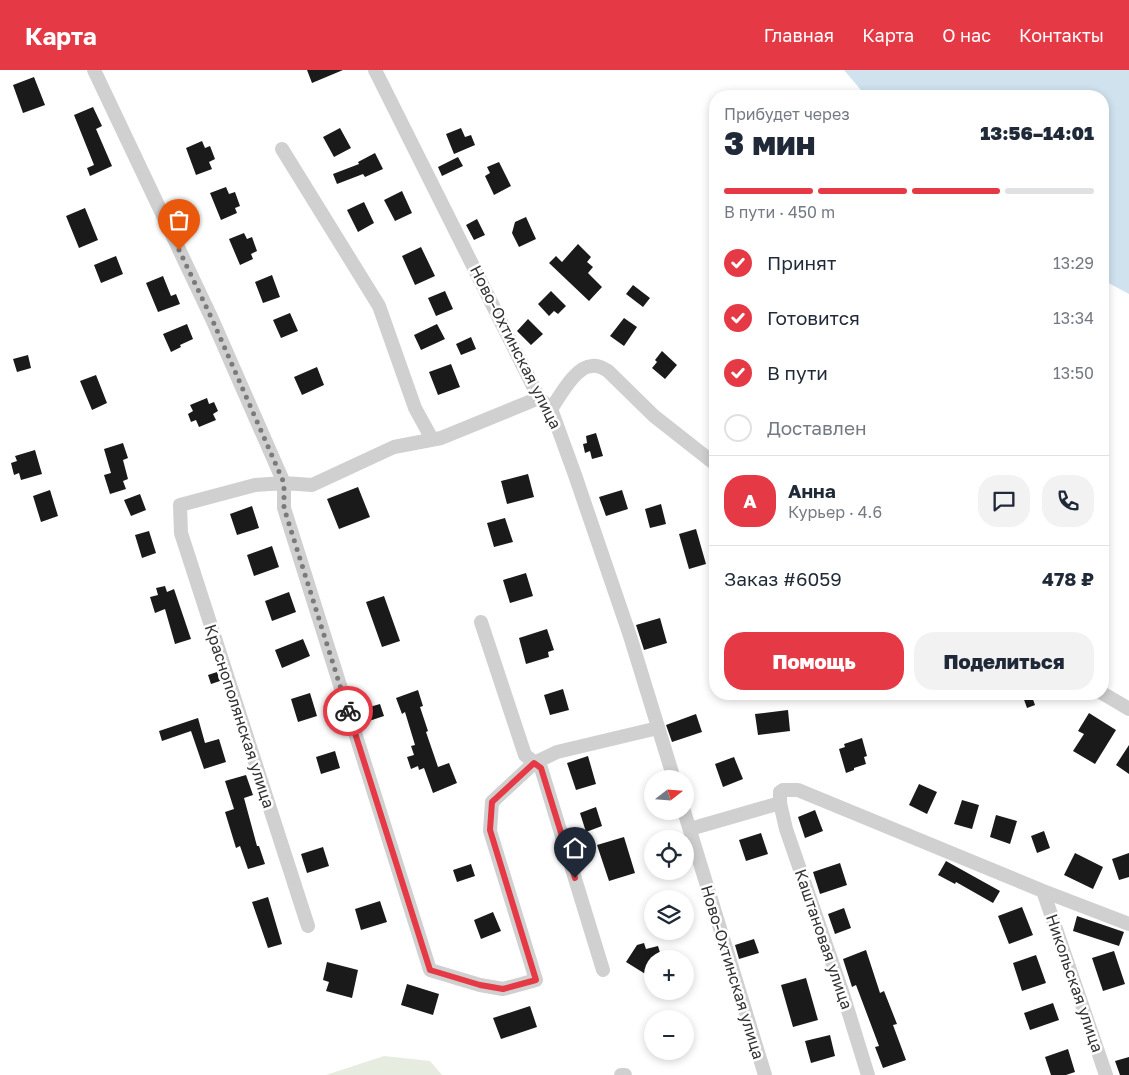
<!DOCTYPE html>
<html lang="ru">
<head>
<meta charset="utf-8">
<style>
	:root { --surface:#fff; --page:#f2f2f3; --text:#1f2937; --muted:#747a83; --line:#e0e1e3; --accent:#e63946 }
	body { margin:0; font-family:"Golos Text",sans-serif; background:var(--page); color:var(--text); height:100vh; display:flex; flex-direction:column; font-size:19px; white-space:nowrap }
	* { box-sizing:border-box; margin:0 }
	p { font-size:16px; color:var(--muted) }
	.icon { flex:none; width:28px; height:28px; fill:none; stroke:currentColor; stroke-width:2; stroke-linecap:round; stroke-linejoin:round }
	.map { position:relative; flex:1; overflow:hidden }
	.details { position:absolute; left:709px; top:20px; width:400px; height:610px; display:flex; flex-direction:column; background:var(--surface); border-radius:20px; box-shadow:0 2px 8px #0003 }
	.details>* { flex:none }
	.needle { width:32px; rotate:73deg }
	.controls { position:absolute; left:644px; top:700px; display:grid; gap:10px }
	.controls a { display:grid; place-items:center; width:50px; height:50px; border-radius:50%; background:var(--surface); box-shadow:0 2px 8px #0003; font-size:25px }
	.pin { position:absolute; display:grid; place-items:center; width:42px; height:42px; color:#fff; margin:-51px -21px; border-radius:50% 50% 50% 0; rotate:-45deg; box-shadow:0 0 5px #0007 }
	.pin .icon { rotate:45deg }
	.courier { position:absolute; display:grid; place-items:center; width:50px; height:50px; margin:-25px; border:4px solid #e63946; border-radius:50%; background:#fff; color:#222; box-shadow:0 1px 6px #0007 }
	.overview em { font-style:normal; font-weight:800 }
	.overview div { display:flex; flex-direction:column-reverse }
	.overview { display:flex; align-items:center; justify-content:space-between; height:85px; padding:0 15px }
	h1 { font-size:32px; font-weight:800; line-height:38px }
	.bar { display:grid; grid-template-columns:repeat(4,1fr); gap:8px 5px; align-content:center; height:60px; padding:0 15px }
	.bar i { height:6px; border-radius:4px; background:var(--line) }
	.bar .on { background:var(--accent) }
	.bar p { grid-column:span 4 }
	.line { display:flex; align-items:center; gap:12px; padding:0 15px; border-top:1px solid var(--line) }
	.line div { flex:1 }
	.round { display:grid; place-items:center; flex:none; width:52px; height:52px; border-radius:20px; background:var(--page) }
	ol { padding:0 15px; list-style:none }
	li { display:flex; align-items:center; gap:15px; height:55px }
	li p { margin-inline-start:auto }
	li .icon { padding:5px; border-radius:50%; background:var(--accent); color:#fff; stroke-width:4 }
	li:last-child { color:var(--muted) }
	li i { width:28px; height:28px; border:2px solid var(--line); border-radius:50% }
	.button { display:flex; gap:10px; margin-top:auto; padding:10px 15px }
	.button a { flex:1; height:58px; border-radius:20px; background:var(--accent); color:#fff; font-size:20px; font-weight:800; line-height:58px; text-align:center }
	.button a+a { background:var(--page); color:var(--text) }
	header { display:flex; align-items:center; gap:30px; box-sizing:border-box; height:70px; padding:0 25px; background:var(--accent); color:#fff }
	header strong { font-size:24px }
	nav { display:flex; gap:28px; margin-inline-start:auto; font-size:18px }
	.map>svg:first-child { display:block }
	.green { fill:#e6ecdf }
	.water { fill:#cfe2ee }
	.building { fill:#1a1a1a }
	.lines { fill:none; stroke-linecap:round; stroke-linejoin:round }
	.minor { stroke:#d0d0d0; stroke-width:14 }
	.done { stroke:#7a7a7a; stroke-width:5; stroke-dasharray:0 9 }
	.route { stroke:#e63946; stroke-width:6 }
	.labels { text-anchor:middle; stroke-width:5; stroke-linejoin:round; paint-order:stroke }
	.street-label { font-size:16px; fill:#333; stroke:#fff }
</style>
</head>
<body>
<header>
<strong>Карта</strong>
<nav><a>Главная</a><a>Карта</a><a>О нас</a><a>Контакты</a></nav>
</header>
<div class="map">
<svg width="1129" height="1005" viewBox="0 0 1129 1005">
	<rect width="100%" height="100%" fill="#fff"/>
	<path class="green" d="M384,986L430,991L442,1005H326Z"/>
	<path class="water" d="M844,0H1129V224L1103,210L1102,26H866Z"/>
	<path class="building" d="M307,0H343L312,13Z
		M34,7L45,35L23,43L13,15Z
		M93,37L102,56L96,59L112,96L90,106L87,98L94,95L74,45Z
		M340,58L351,78L334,87L323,67Z
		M461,58L465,67L471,65L475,75L454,84L446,64Z
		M202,71L205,78L210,76L215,89L209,92L212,99L196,105L186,78Z
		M375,83L383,99L365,107L363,104L337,114L333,104L359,94L358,92Z
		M458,87L463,96L442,106L438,97Z
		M499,92L511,116L494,125L485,106L490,103L487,97Z
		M226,117L229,124L235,122L240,136L235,138L237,143L221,150L210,123Z
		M402,121L412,143L395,151L384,130Z
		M364,132L374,153L358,162L347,140Z
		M85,138L98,170L79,178L66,146Z
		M526,147L536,169L519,177L512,163L515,152Z
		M477,149L485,165L474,170L466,155Z
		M244,163L247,169L252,167L257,181L251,184L253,189L240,195L229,169Z
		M578,174L591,187L587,192L593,197L588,203L602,217L589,231L549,193L556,186L562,192Z
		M421,177L435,206L415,215L402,186Z
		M116,186L123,204L101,213L94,195Z
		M272,205L280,227L263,233L255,212Z
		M163,206L171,226L176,224L180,234L158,242L146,213Z
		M633,215L650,228L643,237L626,224Z
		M445,221L453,239L436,246L428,228Z
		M551,221L566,236L558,244L554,241L549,246L538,234Z
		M290,243L298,261L281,268L273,250Z
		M624,248L637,257L624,276L610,266Z
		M528,249L543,264L531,275L517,261Z
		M187,254L193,269L180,275L181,277L171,282L163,264Z
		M437,254L445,269L421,280L414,265Z
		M471,267L476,279L461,285L456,274Z
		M662,281L677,295L665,309L652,298L657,292L655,290Z
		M28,285L31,298L17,302L13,289Z
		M451,294L460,317L438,325L429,302Z
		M317,297L324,315L302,325L294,307Z
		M96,305L107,333L92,340L80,311Z
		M207,328L209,334L214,332L218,341L213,344L216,350L199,357L196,350L191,352L188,344L193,341L190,335Z
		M596,363L603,386L592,389L590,381L585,383L583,374L587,373L586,366Z
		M123,373L128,388L123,390L128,409L123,411L126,419L110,424L104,405L111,403L104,379Z
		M35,380L42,404L21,410L19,403L14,405L11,393L17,391L15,386Z
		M528,404L534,427L507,434L501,411Z
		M358,417L370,447L339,459L327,429Z
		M50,420L58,446L41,452L33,426Z
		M622,420L628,439L606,446L599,427Z
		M140,424L146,440L131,446L124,430Z
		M661,434L666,454L650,458L645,439Z
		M252,436L259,458L237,465L230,444Z
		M505,448L513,472L494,477L487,453Z
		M696,459L706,494L689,499L679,464Z
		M149,461L156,483L142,488L135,465Z
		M272,476L279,497L254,506L247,485Z
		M526,503L533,526L510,533L503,510Z
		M165,516L167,522L174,519L191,569L175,574L165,539L155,543L150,527L158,525L156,518Z
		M289,522L296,542L272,551L265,531Z
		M384,526L400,571L382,577L366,532Z
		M660,548L667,573L644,580L636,555Z
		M547,559L554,580L548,582L549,587L526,594L519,568Z
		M303,569L310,586L282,598L275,580Z
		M217,602L220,611L211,614L208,605Z
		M563,619L569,640L550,645L544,625Z
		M418,620L423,636L420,637L428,661L426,662L438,697L449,693L457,713L433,723L424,698L419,700L418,696L411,699L407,687L414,685L411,676L415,675L405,642L402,644L396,628Z
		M310,623L317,646L298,652L291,629Z
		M1022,624H1031L1035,635L1027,638Z
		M380,634L384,646L363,653L359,640Z
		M788,640L790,661L758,665L755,644Z
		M1089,643L1116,660L1095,694L1073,681L1084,664L1078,661Z
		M696,644L702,662L672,672L666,655Z
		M198,648L205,673L219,669L226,692L204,699L191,661L162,671L159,661Z
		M862,668L867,686L864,687L866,694L854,698V700L846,703L839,679L845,677L844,674Z
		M1129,675V704L1116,695Z
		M335,681L340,698L321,704L316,687Z
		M588,686L596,714L576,720L567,693Z
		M734,687L743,709L723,717L715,694Z
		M246,705L253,725L244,728L257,776H259L265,794L248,799L240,776L236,778L225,742L234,739L225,711Z
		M919,714L937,722L927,744L909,735Z
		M962,730L979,735L972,759L954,754Z
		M596,737L602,756L586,762L580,743Z
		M815,740L823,761L805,768L798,747Z
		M996,745L1017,751L1010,774L990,767Z
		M1044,761L1050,778L1037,783L1031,766Z
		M761,763L768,784L746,791L739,770Z
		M624,767L635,803L609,811L597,775Z
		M323,777L329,796L307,803L301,784Z
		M1075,783L1103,797L1093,819L1064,805Z
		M1129,783V807L1119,810L1112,789Z
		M946,791L1000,821L993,833L956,812L955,814L938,805Z
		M840,793L847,815L820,824L813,802Z
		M471,794L475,806L457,812L453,800Z
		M268,827L282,874L268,878L252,832Z
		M380,831L387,852L361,860L355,839Z
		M1022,837L1033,865L1009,874L998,846Z
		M844,838L851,858L835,864L828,844Z
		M493,842L501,861L481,869L474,850Z
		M1077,846L1124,862L1119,876L1073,861Z
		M754,869L759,883L739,889L735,875Z
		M644,873L646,879L658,876L662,889H652V904L647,905L626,892L637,875Z
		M866,880L880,923L884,921L897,954L893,955L906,990L883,998L875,977L879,976L856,915L852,917L843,889Z
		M1114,881L1125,914L1103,921L1092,888Z
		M1036,885L1046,913L1022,921L1013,893Z
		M327,892L358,900L352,928L326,921L329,912L323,910Z
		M806,908L818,950L793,957L781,915Z
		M407,914L439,924L433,945L401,935Z
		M1053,933L1059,950L1030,960L1024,943Z
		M530,936L537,957L501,969L493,948Z
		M830,965L835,986L811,993L805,971Z
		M1068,979L1075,1002L1066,1005H1051L1045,987Z
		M1129,987V1005H1120L1115,991Z"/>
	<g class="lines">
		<path class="minor" d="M94,0L212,249L284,413V438L430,900L480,915L503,919L536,910L490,761L492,732L534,693L557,682L658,658
			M375,0L539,328L551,339L575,405L630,566L674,709
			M282,79L379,236L415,338L432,369
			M551,339C560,326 576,296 592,296C598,295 603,298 608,301L654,346L715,394
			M481,552L525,685L541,698L603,900
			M1102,623L1129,639
			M780,733L786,759L842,921L868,1005
			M684,741L765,1005
			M690,759L780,733V722L783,720H798L1043,821L1129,854
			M1043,821L1106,1005
			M308,856L181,463L180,435L255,415L284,413L312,415L394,377L441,368L539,328
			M621,1005H625"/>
	</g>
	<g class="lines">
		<path class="done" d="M179,180L212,249L284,413V438L348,641"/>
		<path class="route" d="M348,641L430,900L480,915L503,919L536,910L490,760L492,732L534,693L541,698L575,808"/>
	</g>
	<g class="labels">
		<g class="street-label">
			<text transform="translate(516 277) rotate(63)" y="6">Ново-Охтинская улица</text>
			<text transform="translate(240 646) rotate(72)" y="6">Краснополянская улица</text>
			<text transform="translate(824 869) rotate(71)" y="6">Каштановая улица</text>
			<text transform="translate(733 902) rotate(73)" y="6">Ново-Охтинская улица</text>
			<text transform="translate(1075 913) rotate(71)" y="6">Никольская улица</text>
		</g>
	</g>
</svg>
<div class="controls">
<a><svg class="needle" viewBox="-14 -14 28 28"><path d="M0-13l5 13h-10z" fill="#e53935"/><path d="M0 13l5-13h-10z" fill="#747a83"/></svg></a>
<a><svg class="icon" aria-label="locate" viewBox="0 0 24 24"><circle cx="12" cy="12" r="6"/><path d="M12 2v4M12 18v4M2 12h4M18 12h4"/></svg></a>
<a><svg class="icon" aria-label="layers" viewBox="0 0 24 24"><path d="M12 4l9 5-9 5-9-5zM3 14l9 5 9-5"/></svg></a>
<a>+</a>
<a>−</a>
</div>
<div class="pin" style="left:179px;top:180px;background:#ea580c"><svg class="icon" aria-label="bag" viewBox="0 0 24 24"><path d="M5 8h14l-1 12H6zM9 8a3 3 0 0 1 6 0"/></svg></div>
<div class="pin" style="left:575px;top:808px;background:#1f2937"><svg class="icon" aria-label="home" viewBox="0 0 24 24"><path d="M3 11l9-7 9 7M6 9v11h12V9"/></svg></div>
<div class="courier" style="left:348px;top:641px"><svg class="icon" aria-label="bike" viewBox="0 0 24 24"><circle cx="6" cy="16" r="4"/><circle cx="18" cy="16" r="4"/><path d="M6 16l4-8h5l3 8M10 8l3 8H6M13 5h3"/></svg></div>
<section class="details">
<div class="overview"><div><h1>3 мин</h1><p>Прибудет через</p></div><em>13:56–14:01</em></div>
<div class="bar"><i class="on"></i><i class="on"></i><i class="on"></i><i></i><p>В пути · 450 m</p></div>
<ol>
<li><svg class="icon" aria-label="check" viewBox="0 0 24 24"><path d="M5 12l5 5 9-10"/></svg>Принят<p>13:29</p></li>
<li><svg class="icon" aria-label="check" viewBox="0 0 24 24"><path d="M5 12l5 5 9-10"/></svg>Готовится<p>13:34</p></li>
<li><svg class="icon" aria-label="check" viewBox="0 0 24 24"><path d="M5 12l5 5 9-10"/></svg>В пути<p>13:50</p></li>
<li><i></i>Доставлен</li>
</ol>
<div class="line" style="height:90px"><b class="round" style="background:var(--accent);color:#fff">А</b><div><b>Анна</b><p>Курьер · 4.6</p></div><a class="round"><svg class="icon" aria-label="chat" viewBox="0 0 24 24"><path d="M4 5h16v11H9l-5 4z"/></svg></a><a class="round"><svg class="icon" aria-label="phone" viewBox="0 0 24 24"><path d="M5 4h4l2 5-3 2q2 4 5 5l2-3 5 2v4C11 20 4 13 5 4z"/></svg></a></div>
<div class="line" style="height:65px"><div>Заказ #6059</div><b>478 ₽</b></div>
<div class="button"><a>Помощь</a><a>Поделиться</a></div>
</section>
</div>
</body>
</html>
